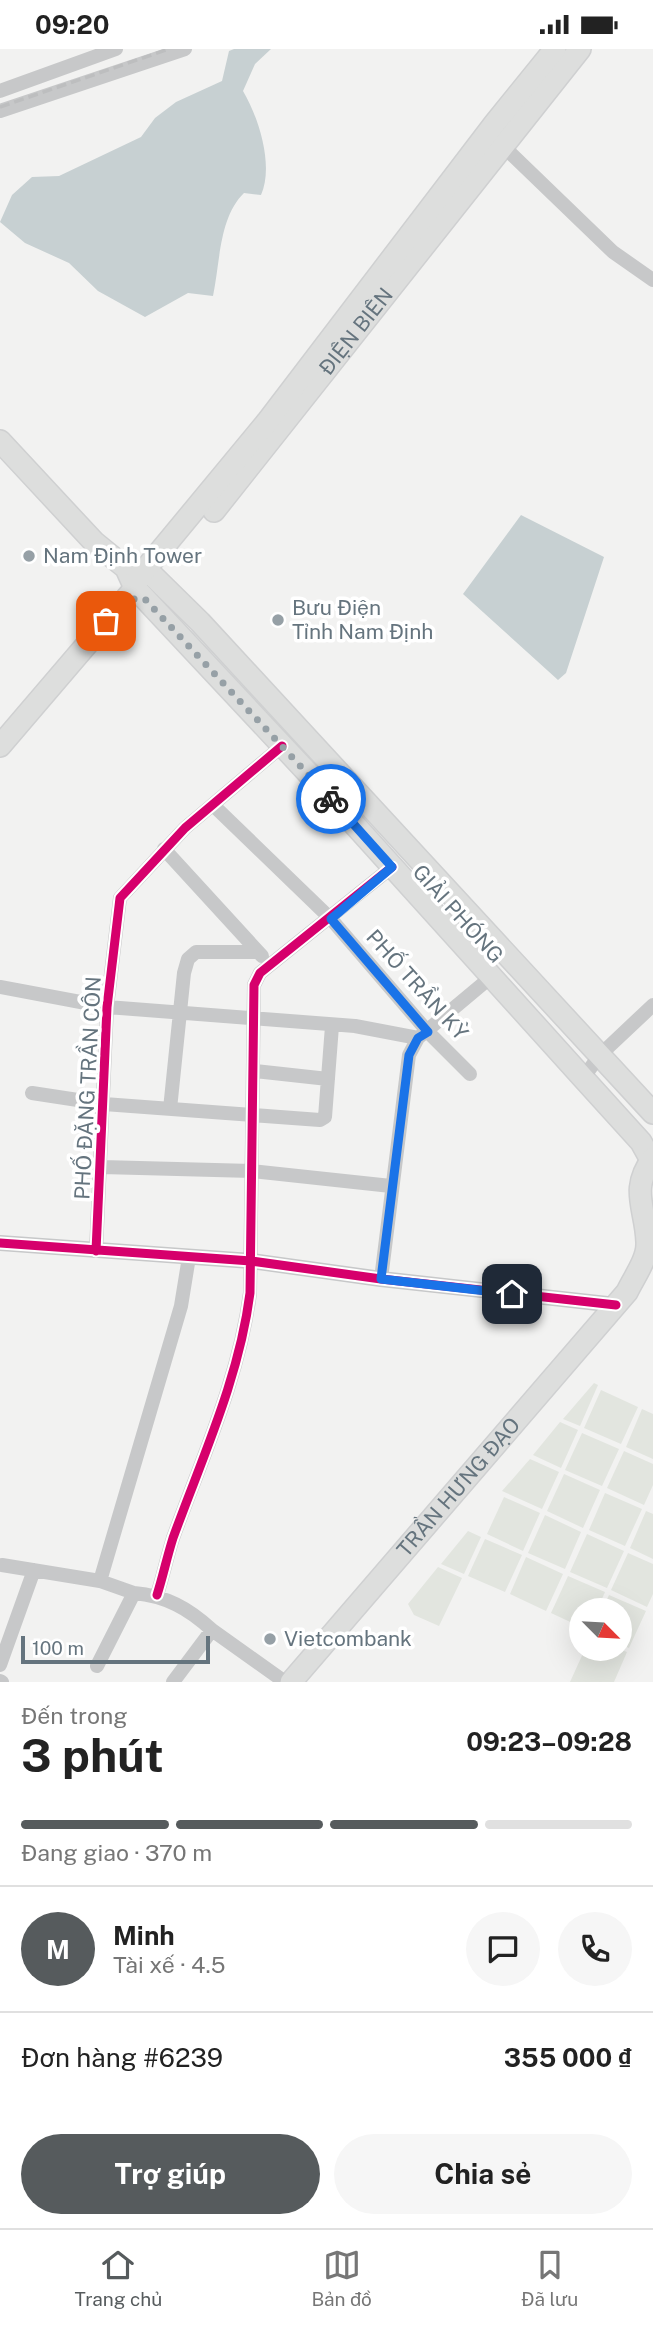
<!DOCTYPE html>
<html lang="vi">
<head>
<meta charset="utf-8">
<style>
	:root { --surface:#fff; --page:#f6f6f6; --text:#222; --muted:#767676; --line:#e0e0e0; --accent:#565b5d }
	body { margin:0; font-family:"Public Sans",sans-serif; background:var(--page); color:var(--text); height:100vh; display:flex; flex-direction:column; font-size:26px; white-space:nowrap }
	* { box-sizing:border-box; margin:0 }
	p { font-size:23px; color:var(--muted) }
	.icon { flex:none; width:38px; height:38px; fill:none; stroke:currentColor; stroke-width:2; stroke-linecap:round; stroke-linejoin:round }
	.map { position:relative; height:1633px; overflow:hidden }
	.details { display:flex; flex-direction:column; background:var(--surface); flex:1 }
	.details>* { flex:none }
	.needle { width:46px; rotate:114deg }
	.buttons { position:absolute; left:569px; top:1549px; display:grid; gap:14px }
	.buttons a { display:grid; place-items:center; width:63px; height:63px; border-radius:50%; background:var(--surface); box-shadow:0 7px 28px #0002; font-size:35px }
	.scale { position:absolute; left:21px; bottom:18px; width:189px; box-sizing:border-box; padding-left:7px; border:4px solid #65747e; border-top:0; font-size:19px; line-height:24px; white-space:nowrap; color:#65747e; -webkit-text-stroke:5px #fff; paint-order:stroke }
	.pin { position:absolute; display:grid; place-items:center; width:60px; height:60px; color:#fff; margin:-30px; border-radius:14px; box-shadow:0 4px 10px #0006 }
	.courier { position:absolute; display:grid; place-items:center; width:70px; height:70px; margin:-35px; border:5px solid #1a73e8; border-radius:50%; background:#fff; color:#222; box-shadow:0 2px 9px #0007 }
	.summary em { font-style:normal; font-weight:700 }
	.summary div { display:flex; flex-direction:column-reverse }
	.summary { display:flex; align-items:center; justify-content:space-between; height:119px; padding:0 21px }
	h1 { font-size:46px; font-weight:700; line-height:52px }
	.bar { display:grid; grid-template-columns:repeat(4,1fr); gap:10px 7px; align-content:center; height:84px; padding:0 21px }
	.bar i { height:9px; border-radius:5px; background:var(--line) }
	.bar .selected { background:var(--accent) }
	.bar p { grid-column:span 4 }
	.line { display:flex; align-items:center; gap:18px; padding:0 21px; border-top:2px solid var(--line) }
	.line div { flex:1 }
	.round { display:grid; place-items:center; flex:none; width:74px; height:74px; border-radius:37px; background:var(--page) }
	.button { display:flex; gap:14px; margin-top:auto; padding:14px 21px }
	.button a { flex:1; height:80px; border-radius:42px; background:var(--accent); color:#fff; font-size:28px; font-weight:700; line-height:80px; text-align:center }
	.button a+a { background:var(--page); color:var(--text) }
	.status { display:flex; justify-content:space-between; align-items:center; height:49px; padding:0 35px; background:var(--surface); direction:ltr }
	.status svg { height:19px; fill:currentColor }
	.dock { display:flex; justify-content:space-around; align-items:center; height:98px; border-top:2px solid var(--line); background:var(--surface); font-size:19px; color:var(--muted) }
	.dock a { display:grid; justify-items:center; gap:4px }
	.dock .selected { color:var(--accent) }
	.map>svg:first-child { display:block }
	.green { fill:#e2e5df }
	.water { fill:#c7d0d2 }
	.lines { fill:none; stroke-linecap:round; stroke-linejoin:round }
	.primary-casing { stroke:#cfd0d1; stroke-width:24 }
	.minor { stroke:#c7c8c9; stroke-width:14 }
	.tertiary { stroke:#c7c8c9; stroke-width:16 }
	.primary { stroke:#dddedd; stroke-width:21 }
	.rail { stroke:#bdbebf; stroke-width:3.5; stroke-dasharray:10 5; stroke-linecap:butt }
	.cycleway-casing { stroke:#fff; stroke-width:13 }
	.cycleway { stroke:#d6006c; stroke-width:9 }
	.done { stroke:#96a0a6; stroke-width:7; stroke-dasharray:0 12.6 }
	.route { stroke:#1a73e8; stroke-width:9 }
	.poi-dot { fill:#96a0a6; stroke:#fff; stroke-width:2.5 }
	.labels { text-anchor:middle; stroke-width:7; stroke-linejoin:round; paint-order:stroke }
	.street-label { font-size:21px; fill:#65747e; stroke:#fff }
	.poi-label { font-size:21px; fill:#65747e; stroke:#fff; text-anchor:start }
</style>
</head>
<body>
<div class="status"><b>09:20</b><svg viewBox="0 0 49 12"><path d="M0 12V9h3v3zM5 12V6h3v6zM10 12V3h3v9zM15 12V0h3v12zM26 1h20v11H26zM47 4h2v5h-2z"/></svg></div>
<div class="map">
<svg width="653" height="1633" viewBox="0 0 653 1633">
	<rect width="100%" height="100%" fill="#f2f2f1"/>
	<path class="green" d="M594,1334L598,1336L580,1377L563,1370Z
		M601,1341L638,1358L621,1395L584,1379Z
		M642,1360L653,1365V1410L626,1398Z
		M560,1373L578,1381L561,1419L533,1406Z
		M582,1384L619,1400L602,1437L565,1421Z
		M624,1402L653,1415V1436L644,1456L607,1439Z
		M530,1410L559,1423L542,1460L502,1442Z
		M564,1425L600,1441L583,1479L547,1462Z
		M605,1444L642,1460L625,1497L589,1481Z
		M504,1448L540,1464L523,1502L487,1485Z
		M646,1462L653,1465V1510L630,1499Z
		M545,1466L581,1483L565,1520L528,1504Z
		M468,1482L481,1488L464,1525L441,1515Z
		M587,1485L624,1502L607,1539L570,1523Z
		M485,1490L522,1506L505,1543L468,1527Z
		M628,1504L653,1515V1545L647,1558L611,1541Z
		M526,1508L563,1525L546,1562L510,1545Z
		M438,1518L462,1529L439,1577L414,1566L408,1555Z
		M568,1527L605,1543L597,1561H581V1578L551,1564Z
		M609,1546L646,1562L629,1599L620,1595V1561H602Z
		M585,1600H619L627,1603L614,1633H570Z"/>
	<path class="water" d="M234,0H271L255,15L243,42C259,69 274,117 261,146L244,144C219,168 220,214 213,247L188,244L145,268L98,242L69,214L25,194L0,173L12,146L32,128L59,127L141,88L155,69L176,53L222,32L229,2Z
		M521,466L604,508L566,624L558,631L463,545Z"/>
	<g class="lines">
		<g class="primary-casing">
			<g id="primary">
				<path d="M0,392L94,493L126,519L135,539L307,723L583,1029L641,1093L651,1111"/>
				<path id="s1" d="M214,462L580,0"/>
				<path d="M135,520L147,521L200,573L653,1064"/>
				<path d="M0,697L135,539L138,529L267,373L495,74L555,0"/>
				<path id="s2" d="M291,1633L627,1243C634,1228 648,1210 647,1193C646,1159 629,1141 653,1109"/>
			</g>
		</g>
		<path class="minor" d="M0,42L116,0
			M0,62L185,0
			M503,97L613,203L653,231
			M213,756L331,870L428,983L470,1025
			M164,800L262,907
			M0,938L107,958L355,977L418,989
			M255,1022L328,1030
			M583,1029L600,1006L653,956
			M32,1044L104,1055L320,1071L325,1068L332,977
			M170,1060L184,924L188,910L196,903H258
			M102,1118L252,1122L391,1137
			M96,1202L107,958L120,849L185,779L282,697
			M381,1230L409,1006L418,989L491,928
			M2,1516L100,1532
			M134,1544L100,1532L181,1257L189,1208
			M157,1546C163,1527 167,1508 173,1489C202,1409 239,1330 250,1244L254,936L260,924L392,818
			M0,1616L34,1521
			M97,1617L134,1544C166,1547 188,1559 212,1581
			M0,1632L2,1633
			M173,1633L212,1581L285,1633"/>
		<path class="tertiary" d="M0,1194L251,1212L381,1230L616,1256"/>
		<use href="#primary" class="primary"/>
		<path class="rail" d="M0,58L169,0"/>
		<g class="cycleway-casing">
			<path id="cycleway" d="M0,1194L251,1212L381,1230L616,1256
				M96,1202L107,958L120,849L185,779L282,697
				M157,1546C163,1527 167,1508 173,1489C202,1409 239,1330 250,1244L254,936L260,924L392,818"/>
		</g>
		<use href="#cycleway" class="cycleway"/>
	</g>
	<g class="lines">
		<path class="done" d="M106,572L124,551L144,549L331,750"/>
		<path class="route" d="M331,750L392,818L331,870L428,983L418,989L409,1006L381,1230L512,1245"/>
	</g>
	<g class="poi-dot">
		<circle cx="29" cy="507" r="7"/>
		<circle cx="278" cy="571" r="7"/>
		<circle cx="270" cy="1590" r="7"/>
	</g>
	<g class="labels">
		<g class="street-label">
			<text dy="7" stroke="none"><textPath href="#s1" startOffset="229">ĐIỆN BIÊN</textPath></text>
			<text transform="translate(458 865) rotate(48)" y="7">GIẢI PHÓNG</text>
			<text transform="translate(417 936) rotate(48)" y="7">PHỐ TRẦN KỲ</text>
			<text transform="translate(88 1039) rotate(-87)" y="7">PHỐ ĐẶNG TRẦN CÔN</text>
			<text dy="7" stroke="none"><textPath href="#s2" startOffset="257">TRẦN HƯNG ĐẠO</textPath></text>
		</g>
		<g class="poi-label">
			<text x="43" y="514">Nam Định Tower</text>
			<text x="292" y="566">Bưu Điện<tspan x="292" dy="24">Tỉnh Nam Định</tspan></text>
			<text x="284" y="1597">Vietcombank</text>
		</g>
	</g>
</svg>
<div class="buttons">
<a><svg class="needle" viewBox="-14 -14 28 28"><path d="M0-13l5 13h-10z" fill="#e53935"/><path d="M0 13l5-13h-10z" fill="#767676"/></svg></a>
</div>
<div class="scale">100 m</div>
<div class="pin" style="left:106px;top:572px;background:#ea580c"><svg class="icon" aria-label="bag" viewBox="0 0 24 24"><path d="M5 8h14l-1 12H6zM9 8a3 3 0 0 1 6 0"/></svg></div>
<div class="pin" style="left:512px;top:1245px;background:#1f2937"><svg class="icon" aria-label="home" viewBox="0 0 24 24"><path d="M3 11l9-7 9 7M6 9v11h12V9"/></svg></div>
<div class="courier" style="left:331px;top:750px"><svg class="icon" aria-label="bike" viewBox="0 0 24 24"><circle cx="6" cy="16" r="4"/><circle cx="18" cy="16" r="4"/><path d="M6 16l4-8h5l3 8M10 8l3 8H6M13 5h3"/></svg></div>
</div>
<section class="details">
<div class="summary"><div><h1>3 phút</h1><p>Đến trong</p></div><em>09:23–09:28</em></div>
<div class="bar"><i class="selected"></i><i class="selected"></i><i class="selected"></i><i></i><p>Đang giao · 370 m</p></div>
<div class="line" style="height:126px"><b class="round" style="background:var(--accent);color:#fff">M</b><div><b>Minh</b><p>Tài xế · 4.5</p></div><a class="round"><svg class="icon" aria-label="chat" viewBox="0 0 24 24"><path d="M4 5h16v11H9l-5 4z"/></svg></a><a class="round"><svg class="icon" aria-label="phone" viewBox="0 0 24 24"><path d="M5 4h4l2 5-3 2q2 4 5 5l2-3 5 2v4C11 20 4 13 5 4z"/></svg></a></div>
<div class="line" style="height:91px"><div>Đơn hàng #6239</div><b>355 000 ₫</b></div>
<div class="button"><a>Trợ giúp</a><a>Chia sẻ</a></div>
</section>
<nav class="dock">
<a class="selected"><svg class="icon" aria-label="home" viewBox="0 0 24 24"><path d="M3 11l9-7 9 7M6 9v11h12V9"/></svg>Trang chủ</a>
<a><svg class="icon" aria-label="map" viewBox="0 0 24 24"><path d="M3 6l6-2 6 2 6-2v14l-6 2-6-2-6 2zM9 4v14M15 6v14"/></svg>Bản đồ</a>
<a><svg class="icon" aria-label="saved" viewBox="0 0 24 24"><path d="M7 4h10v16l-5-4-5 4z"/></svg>Đã lưu</a>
</nav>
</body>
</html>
